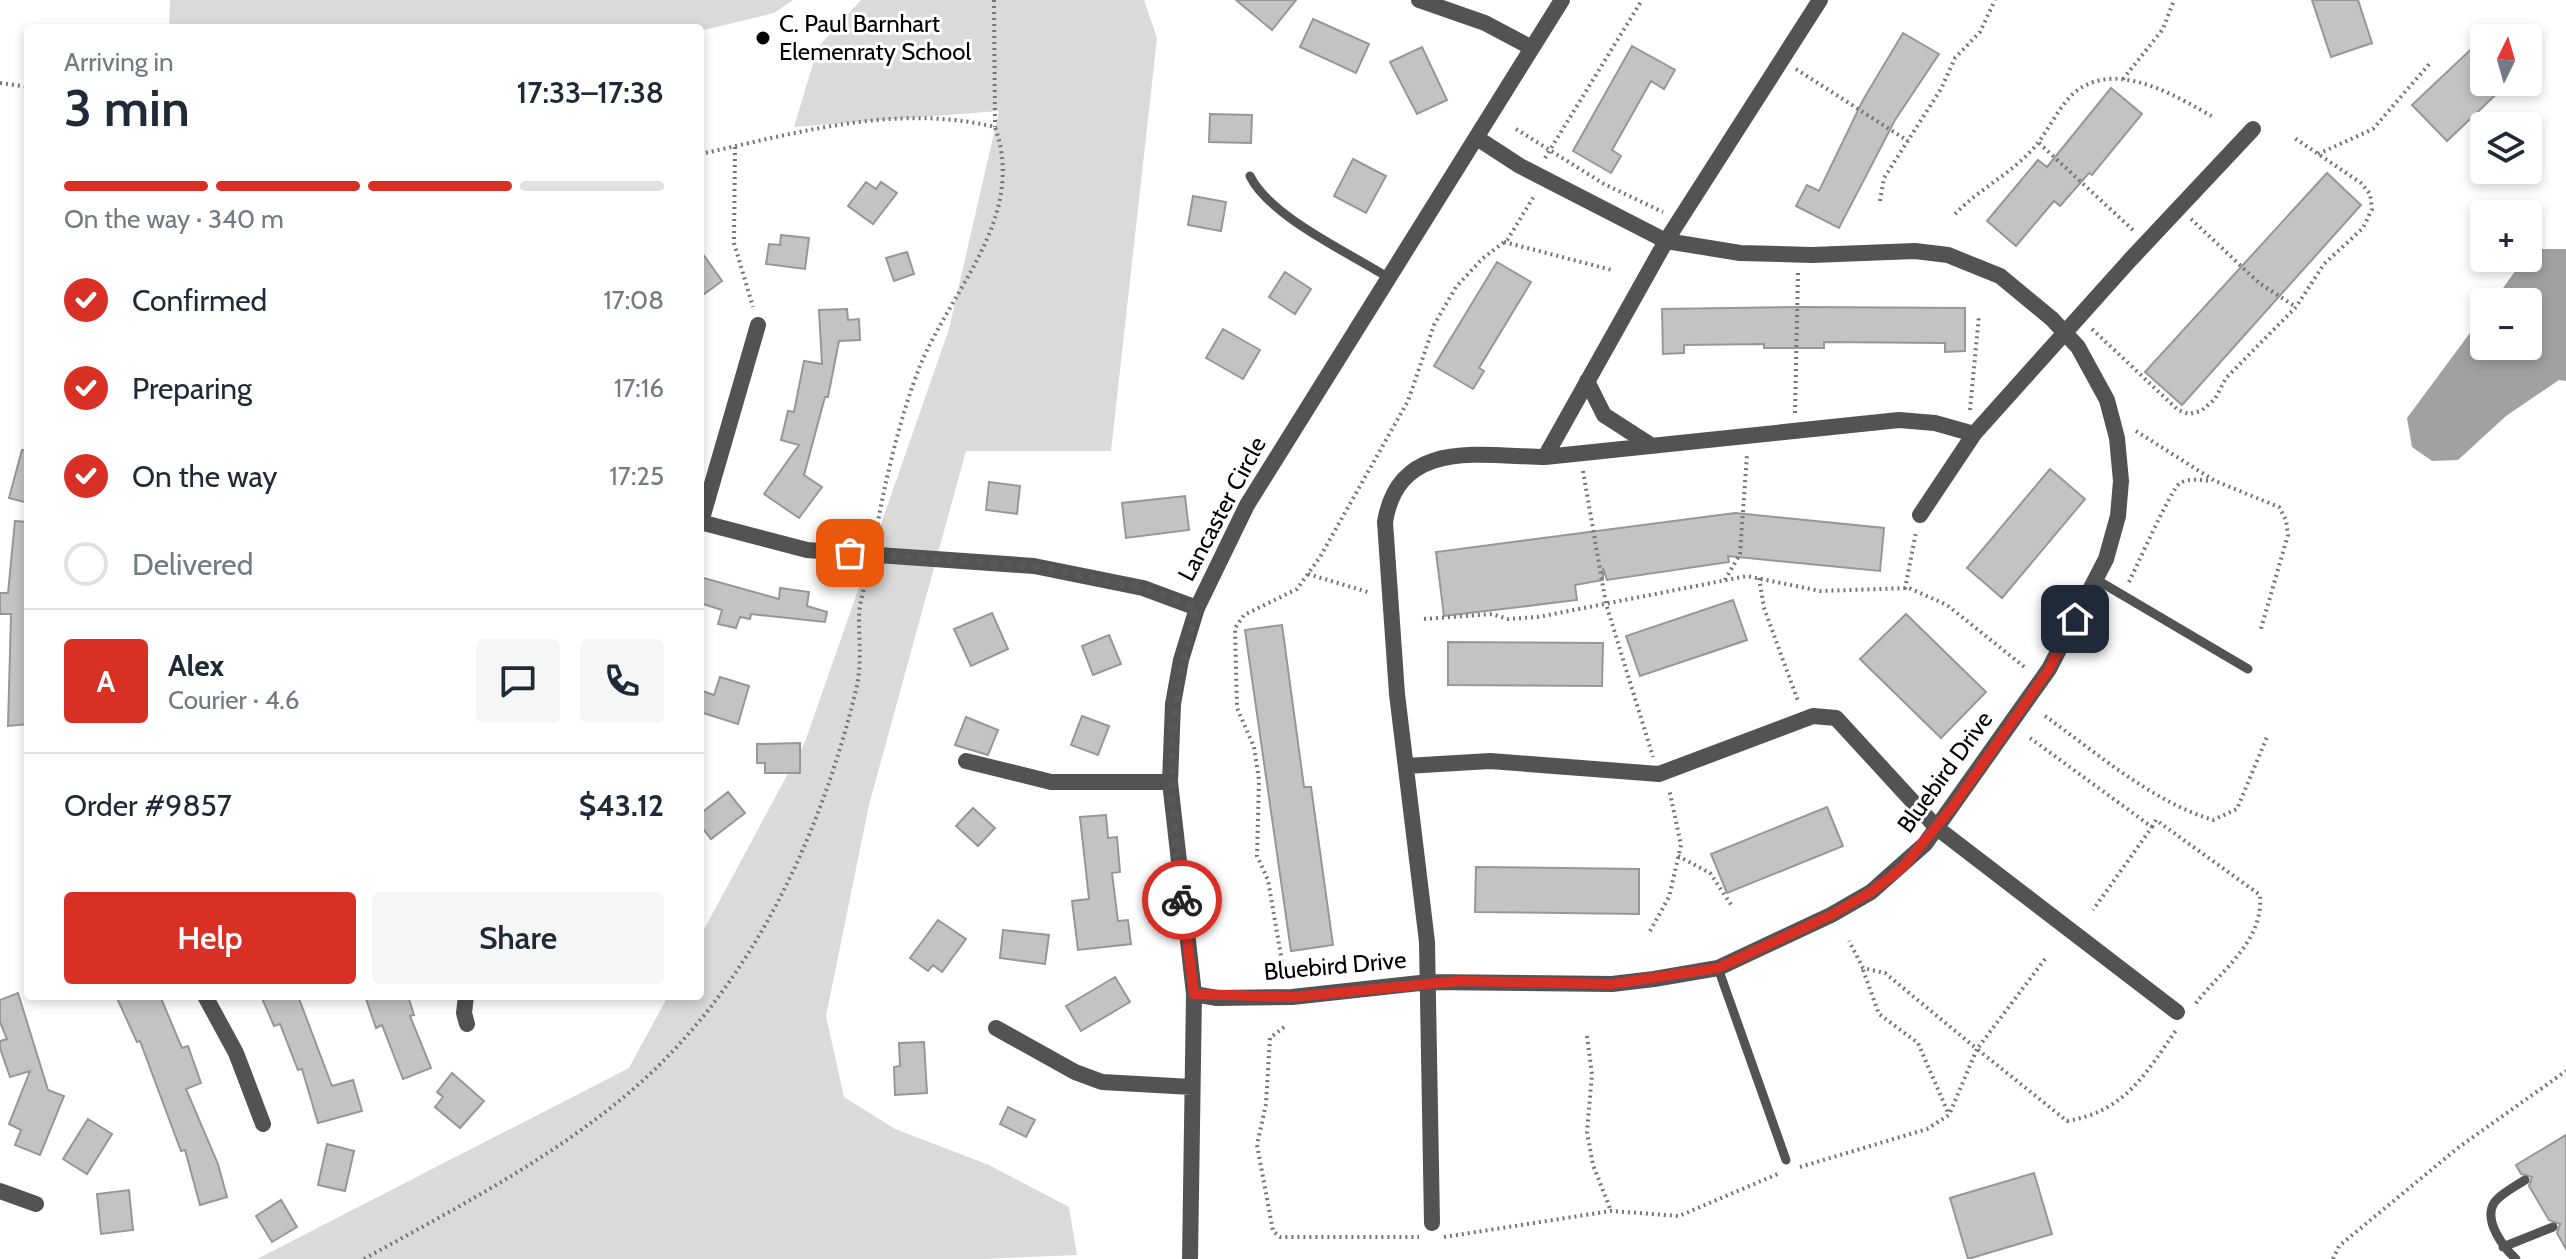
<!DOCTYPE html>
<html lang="en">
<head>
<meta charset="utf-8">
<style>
	:root { --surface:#fff; --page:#f6f6f7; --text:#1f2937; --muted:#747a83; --line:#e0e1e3; --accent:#d93025 }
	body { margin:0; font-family:Cabin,sans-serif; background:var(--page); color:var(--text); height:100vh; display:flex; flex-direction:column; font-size:30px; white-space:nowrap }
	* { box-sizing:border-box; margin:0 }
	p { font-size:26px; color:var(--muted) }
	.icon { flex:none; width:44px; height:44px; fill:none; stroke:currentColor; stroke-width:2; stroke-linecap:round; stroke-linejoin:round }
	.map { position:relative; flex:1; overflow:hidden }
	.panel { position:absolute; left:24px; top:24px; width:680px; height:976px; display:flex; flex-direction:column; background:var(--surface); border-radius:8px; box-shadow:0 4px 12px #0003 }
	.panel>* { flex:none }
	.needle { width:52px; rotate:5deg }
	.tools { position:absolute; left:2470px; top:24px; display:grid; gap:16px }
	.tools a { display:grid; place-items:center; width:72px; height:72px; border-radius:8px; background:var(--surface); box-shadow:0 4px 12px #0003; font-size:40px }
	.pin { position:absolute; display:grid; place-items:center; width:68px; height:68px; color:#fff; margin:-34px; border-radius:16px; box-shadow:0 4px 12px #0006 }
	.courier { position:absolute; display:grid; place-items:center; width:80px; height:80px; margin:-40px; border:6px solid #d93025; border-radius:50%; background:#fff; color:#222; box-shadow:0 2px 10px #0007 }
	.headline em { font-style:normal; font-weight:600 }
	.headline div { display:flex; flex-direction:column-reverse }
	.headline { display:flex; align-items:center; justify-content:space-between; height:136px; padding:0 40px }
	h1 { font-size:52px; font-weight:600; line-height:60px }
	.bar { display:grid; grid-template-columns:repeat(4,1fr); gap:12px 8px; align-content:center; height:96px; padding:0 40px }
	.bar i { height:10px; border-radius:6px; background:var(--line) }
	.bar .active { background:var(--accent) }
	.bar p { grid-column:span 4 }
	.line { display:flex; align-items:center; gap:20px; padding:0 40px; border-top:2px solid var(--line) }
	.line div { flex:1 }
	.round { display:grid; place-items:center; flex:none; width:84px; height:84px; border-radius:8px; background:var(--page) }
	ol { padding:0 40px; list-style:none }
	li { display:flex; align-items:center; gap:24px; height:88px }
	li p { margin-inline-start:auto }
	li .icon { padding:8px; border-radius:50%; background:var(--accent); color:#fff; stroke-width:4 }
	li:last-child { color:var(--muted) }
	li i { width:44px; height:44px; border:4px solid var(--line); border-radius:50% }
	.cta { display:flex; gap:16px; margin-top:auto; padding:16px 40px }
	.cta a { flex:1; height:92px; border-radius:8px; background:var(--accent); color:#fff; font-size:32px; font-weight:600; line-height:92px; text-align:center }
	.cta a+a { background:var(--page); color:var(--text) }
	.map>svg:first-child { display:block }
	.green { fill:#dadada }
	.water { fill:#a1a1a1 }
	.building { fill:#c3c3c3; stroke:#979797; stroke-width:2 }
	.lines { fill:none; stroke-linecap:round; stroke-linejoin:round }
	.path { stroke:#757575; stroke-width:4; stroke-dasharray:2 4; stroke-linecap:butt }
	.lane { stroke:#535353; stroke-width:9 }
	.street { stroke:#535353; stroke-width:16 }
	.done { stroke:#595959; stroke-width:8; stroke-dasharray:0 14.4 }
	.route { stroke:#d93025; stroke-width:10 }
	.poi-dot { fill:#000; stroke:#fff; stroke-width:3 }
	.labels { text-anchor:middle; stroke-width:6; stroke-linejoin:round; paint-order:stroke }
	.poi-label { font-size:24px; fill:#000; stroke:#fff; text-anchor:start }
	.street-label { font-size:24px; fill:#000; stroke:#fff }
</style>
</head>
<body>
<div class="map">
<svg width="2566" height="1259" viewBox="0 0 2566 1259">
	<rect width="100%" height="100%" fill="#fff"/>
	<path class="green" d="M170,0H793L774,13L700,31V28H169Z
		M861,0H1144L1157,38L1111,451H966L869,805L826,1016L844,1097L895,1129L989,1165L1069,1207L1077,1255L983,1259H257L629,1068L668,996H700V937L805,742L949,329L999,111L794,127L818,47Z"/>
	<path class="water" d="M2531,249H2566V381L2559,380L2506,416L2458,460L2432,461L2412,447L2407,418L2484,314V346H2528V302H2493Z"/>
	<path class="building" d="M1236,0H1296L1272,30Z
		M2312,0H2358L2372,43L2331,57Z
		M1313,19L1369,44L1356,73L1300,47Z
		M1903,33L1939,54L1895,120L1839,228L1796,206L1807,185L1819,191L1863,100Z
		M2484,37V82H2509L2447,141L2412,105Z
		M1632,46L1675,70L1664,89L1651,81L1612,150L1621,156L1611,173L1573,151Z
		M1422,47L1447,100L1417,114L1390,62Z
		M2111,88L2142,114L2092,175L2089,173L2060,206L2054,201L2016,246L1987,221L2038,160L2047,167Z
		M1210,114L1252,115L1251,143L1209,142Z
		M1353,159L1386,176L1366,213L1334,196Z
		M2327,173L2361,205L2182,405L2145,372Z
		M866,182L876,189L881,182L897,193L873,224L848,206Z
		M1193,196L1226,202L1221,231L1188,225Z
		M781,235L809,238L805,269L766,264L769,244L780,245Z
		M700,250L722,281L700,297Z
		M907,252L914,274L894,281L886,258Z
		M1497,262L1531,282L1479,368L1484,371L1473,389L1434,366Z
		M1285,272L1311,289L1295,314L1269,297Z
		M1804,307L1965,308V351L1945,352V343L1824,342V348H1764V344L1684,345V353L1663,354L1662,309Z
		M847,309L848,320L859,319L860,340L839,341L828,397H825L804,475L822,487L799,518L764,494L799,445L781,440L788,411L794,412L804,361L822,364L819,310Z
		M1223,329L1260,350L1243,379L1206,358Z
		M22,450H28V503L9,498Z
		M2050,469L2085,499L2002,598L1967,568Z
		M989,482L1020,486L1017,514L986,510Z
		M1185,496L1189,530L1126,538L1122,503Z
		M1735,513L1884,528L1880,571L1728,556L1729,562L1607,580L1603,568V580L1575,585L1577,600L1444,616L1436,552Z
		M15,521L28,522V724L8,726L11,614H0V593H8Z
		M700,577L779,599L780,588L809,592L807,606L827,612L825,622L751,614L750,619L740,617L736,628L718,624L722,610L700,603Z
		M1733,600L1747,640L1640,676L1626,636Z
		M992,613L1008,649L971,666L954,629Z
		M1906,614L1986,692L1941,738L1860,659Z
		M1282,625L1304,787H1311L1333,945L1291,951L1245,630Z
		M1109,635L1121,664L1093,675L1082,646Z
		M1448,642L1603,643L1602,686L1448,685Z
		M720,677L749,686L738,724L700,712V690L714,695Z
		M1082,716L1109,726L1098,755L1071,745Z
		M966,717L998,730L988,755L955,745Z
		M800,743V773H765V763H757V744Z
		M728,792L745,813L711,839L700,825V814Z
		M1827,807L1843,846L1727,893L1711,854Z
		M973,808L995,828L978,846L956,826Z
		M1106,815L1108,838L1117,837L1120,872L1112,873L1118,921L1128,920L1131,944L1078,950L1072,901L1089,899L1080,817Z
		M1476,867L1639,869V914L1475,912Z
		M938,920L966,939L942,972L933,965L928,971L910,958Z
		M1003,930L1049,935L1045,964L1000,958Z
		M1115,977L1130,1002L1081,1031L1066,1006Z
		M18,993L48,1090L64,1096L40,1155L15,1145L21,1130L9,1124L30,1071L10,1077L0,1048V1041L7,1039L0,1022V1000Z
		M116,996H160L182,1048L188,1046L201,1083L186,1089L218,1164L227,1197L200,1205L185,1150L181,1151L140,1041L137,1042Z
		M261,996H298L332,1086L353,1080L362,1111L318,1123L302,1069L298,1070L280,1024L274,1026Z
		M365,996H408L414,1015L410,1016L431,1068L403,1079L382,1025L376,1028Z
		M924,1042L927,1093L895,1095L894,1067L900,1066L899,1043Z
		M452,1073L484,1101L460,1128L435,1107L443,1097L437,1092Z
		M1008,1107L1035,1120L1026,1137L1000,1124Z
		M88,1119L112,1134L87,1174L63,1159Z
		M2566,1135V1249L2557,1233L2560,1224L2549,1220L2529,1186L2532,1177L2521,1174L2516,1165Z
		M327,1144L354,1151L345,1191L318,1185Z
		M2034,1173L2052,1234L1968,1259L1950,1198Z
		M129,1190L133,1230L101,1234L97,1194Z
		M281,1200L297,1227L272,1242L256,1216Z"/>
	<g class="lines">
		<path class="path" d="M994,0L995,127
			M1796,69L1908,141
			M2123,79L2163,29L2174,0
			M0,83L28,87
			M1516,129L1604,184L1663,212
			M2039,143L2134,231
			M735,147L734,243L753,307
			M700,154C798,133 895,103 995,127C1027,217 952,288 920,366C901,413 883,488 875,539
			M2318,154L2373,129L2431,62
			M1545,158L1642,0
			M1880,201L1884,178L1941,89L1955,58L1980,32L1995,0
			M1955,214C1978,190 2007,176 2030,152C2047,135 2057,108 2074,93C2115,58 2176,96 2215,118
			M2191,219L2259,283L2296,307
			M1504,242L1612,270
			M2092,329L2178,410L2189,414L2201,411L2215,399L2226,378L2296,307L2324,264L2363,228L2372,209L2370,194L2361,183L2293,137
			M1970,410L1979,315
			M1795,413L1798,273
			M2136,431L2215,481L2279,507L2286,520L2288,535L2260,632
			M1583,471L1606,604L1653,757
			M1308,574L1371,593
			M1759,578L1764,608L1798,701
			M1725,580L1740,554L1747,455
			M2129,582C2137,566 2171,489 2180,483C2189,478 2202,480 2211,481
			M1905,589L1916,532
			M1424,619L1492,614L1508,619L1538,617L1747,576L1820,591L1909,588L1947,605L2027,669
			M2045,716C2097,753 2151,801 2213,820L2237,809L2267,737
			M2030,738L2152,827L2093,910
			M2152,827L2156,820L2260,895C2264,943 2219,971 2194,1006
			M1678,856L1710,873L1732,906
			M1650,931L1669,897L1681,845L1669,789
			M2045,959L1977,1049L2067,1121C2126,1111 2145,1074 2177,1029
			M1863,970L1879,1014L1918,1043L1949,1115
			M1285,979L1268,880L1257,856L1259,780L1254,747L1237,708L1235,628L1244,615L1297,589L1320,557L1408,401L1434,325L1456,287L1482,259L1508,239L1534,196
			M1284,1027L1270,1038L1266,1104L1257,1145L1273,1231L1280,1237H1419
			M1587,1036L1592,1074L1587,1132L1593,1165L1611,1211
			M1800,1167L1927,1129L1949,1115L1977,1049L1885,973L1863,968L1849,941
			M1444,1237L1611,1211L1679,1216L1780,1173
			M364,1259C456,1208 550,1160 631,1091C749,990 820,839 856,690C862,666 859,643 859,618C859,603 865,586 868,571
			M2333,1259L2339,1246L2459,1147L2566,1071"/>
		<path class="lane" d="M1250,176C1270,217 1350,253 1389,278
			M2097,580L2248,669
			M1718,968L1786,1160
			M2503,1247L2553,1227
			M2516,1259C2504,1248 2483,1221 2494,1203C2500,1194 2516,1186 2525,1180"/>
		<path class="street" d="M1419,0L1485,23L1532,48
			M1587,381L1604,415L1649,444
			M1545,457L1899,420L1935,423L1974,434
			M1920,515L1974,434L2130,260L2253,129
			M700,522L807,550L1034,566L1143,588L1197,608
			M701,522L758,325
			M966,761L1051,782H1170
			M1406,766L1490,761L1659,774L1813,716L1836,718L1937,828L2177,1012
			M1194,994L1217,998L1292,997L1429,982L1612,984L1654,979L1718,968L1831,915L1871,892L1925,844L2049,669L2106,559L2118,516L2121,481L2117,438L2107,400L2078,347L2052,319L2000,276L1948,255L1915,251L1812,255L1740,253L1666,241L1520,166L1477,138
			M205,996L236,1053L263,1124
			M466,996L464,1013L467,1024
			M996,1028L1075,1072L1102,1082L1192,1087
			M0,1191L36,1204
			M1432,1223L1427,942L1397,694L1385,522C1399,438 1479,456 1545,457L1666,241L1820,0
			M1190,1259L1194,994L1170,782L1173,704L1181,660L1197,608L1247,505L1562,0"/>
	</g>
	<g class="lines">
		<path class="done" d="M850,553L1034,566L1143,588L1197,608C1163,721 1169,786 1182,900"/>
		<path class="route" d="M1182,900L1194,994L1292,997L1458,981L1612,984L1718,968L1831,915L1871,892L1903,867L1953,806L2049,669L2075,619"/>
	</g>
	<circle class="poi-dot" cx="763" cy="38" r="8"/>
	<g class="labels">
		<g class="poi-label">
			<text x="779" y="32">C. Paul Barnhart<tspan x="779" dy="28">Elemenraty School</tspan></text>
		</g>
		<g class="street-label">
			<text transform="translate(1222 509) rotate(-62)" y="8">Lancaster Circle</text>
			<text transform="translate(1945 772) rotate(-54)" y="8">Bluebird Drive</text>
			<text transform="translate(1335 966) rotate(-5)" y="8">Bluebird Drive</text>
		</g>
	</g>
</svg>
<div class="tools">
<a><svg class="needle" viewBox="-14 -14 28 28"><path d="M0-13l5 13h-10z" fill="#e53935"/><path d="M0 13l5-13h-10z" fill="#747a83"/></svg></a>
<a><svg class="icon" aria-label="layers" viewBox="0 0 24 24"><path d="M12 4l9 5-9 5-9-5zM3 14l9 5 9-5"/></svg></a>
<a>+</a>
<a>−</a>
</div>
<div class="pin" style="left:850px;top:553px;background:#ea580c"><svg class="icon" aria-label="bag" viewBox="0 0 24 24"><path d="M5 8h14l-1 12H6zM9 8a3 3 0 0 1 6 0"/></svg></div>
<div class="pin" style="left:2075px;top:619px;background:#1f2937"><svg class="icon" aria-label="home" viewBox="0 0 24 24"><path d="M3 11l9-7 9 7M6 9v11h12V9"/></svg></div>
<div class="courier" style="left:1182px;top:900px"><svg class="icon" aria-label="bike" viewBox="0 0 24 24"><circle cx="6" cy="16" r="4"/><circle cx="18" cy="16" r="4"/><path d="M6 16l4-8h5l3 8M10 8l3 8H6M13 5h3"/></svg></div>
<section class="panel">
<div class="headline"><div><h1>3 min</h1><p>Arriving in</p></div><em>17:33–17:38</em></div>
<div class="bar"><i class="active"></i><i class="active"></i><i class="active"></i><i></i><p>On the way · 340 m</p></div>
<ol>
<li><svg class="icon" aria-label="check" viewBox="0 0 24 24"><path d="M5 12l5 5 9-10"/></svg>Confirmed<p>17:08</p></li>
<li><svg class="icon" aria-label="check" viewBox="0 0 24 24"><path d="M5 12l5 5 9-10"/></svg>Preparing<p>17:16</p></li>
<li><svg class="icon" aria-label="check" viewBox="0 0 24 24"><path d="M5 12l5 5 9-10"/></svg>On the way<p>17:25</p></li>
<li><i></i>Delivered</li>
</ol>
<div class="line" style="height:144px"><b class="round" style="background:var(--accent);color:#fff">A</b><div><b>Alex</b><p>Courier · 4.6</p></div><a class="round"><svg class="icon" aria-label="chat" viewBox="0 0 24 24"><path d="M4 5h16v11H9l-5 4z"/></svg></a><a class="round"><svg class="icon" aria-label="phone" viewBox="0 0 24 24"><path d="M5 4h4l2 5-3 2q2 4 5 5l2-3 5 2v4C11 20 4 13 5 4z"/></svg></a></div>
<div class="line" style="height:104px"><div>Order #9857</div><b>$43.12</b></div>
<div class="cta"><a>Help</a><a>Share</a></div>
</section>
</div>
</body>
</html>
